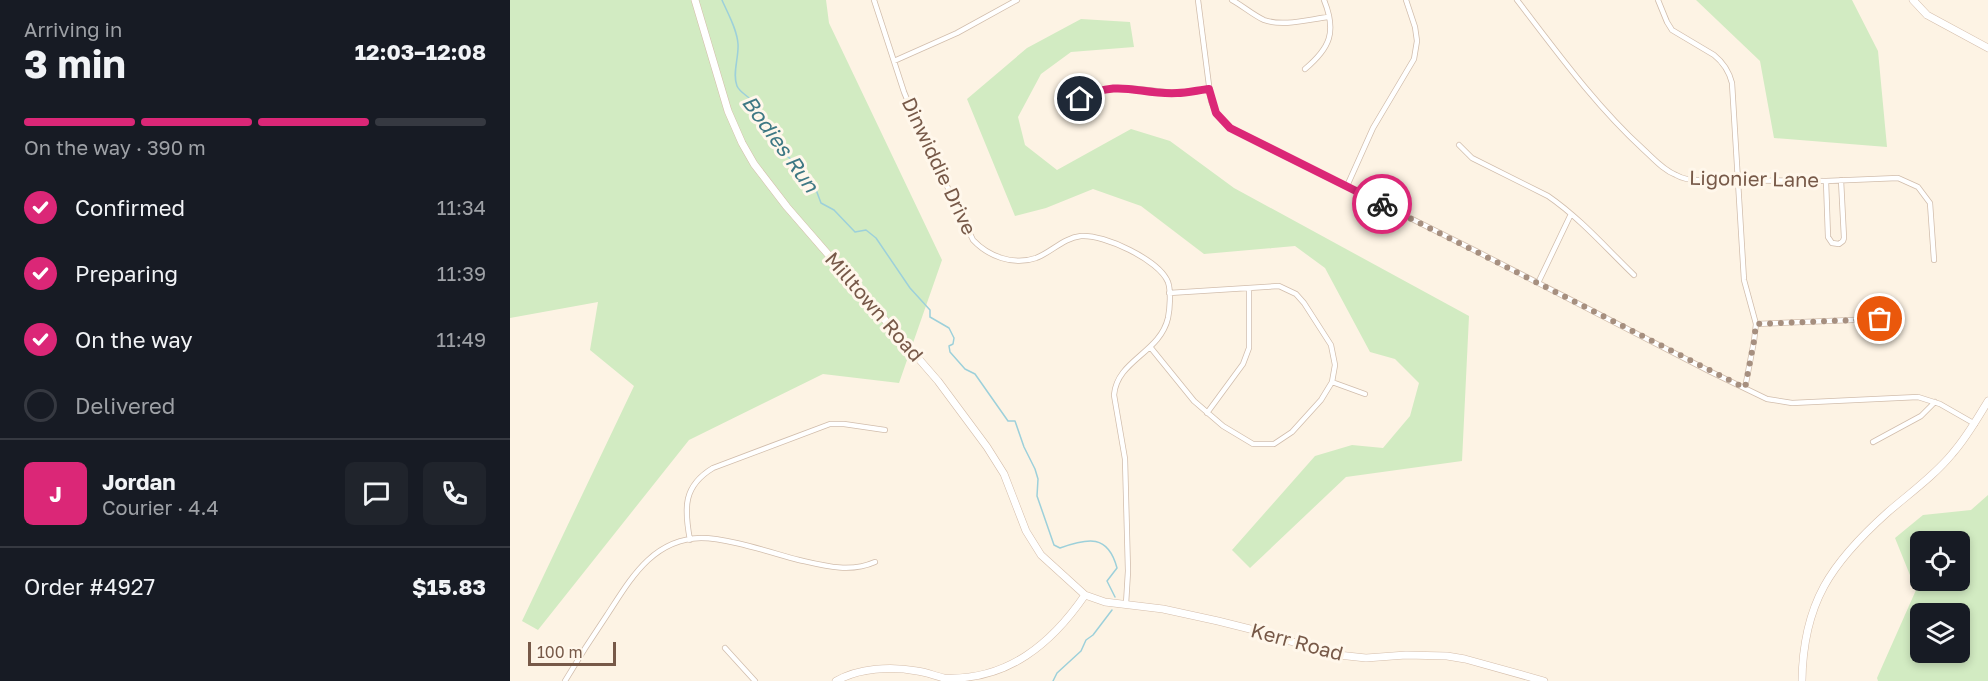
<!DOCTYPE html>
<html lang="en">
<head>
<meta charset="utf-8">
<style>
	:root { --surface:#171b24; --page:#20242c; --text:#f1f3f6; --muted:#9ea1a6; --line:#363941; --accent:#db2777 }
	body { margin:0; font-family:"Golos Text",sans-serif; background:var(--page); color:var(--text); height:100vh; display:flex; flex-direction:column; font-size:22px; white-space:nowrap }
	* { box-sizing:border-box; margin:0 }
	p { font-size:20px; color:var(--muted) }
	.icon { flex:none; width:33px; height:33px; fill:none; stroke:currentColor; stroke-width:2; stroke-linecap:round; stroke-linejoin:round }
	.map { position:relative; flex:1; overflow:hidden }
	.details { display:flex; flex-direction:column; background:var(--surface); width:510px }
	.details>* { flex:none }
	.tools { position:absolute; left:1400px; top:531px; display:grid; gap:12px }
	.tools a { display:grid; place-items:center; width:60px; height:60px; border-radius:9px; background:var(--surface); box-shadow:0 3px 9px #0003; font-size:30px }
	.scale { position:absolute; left:18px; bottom:15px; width:88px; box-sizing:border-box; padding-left:6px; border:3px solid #775948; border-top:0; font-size:16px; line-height:21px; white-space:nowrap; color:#775948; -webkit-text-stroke:4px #fff7eb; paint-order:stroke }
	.pin { position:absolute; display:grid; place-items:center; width:51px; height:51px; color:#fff; margin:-26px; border:3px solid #fff; border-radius:50%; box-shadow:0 2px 6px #0007 }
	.courier { position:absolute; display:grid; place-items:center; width:60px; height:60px; margin:-30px; border:4px solid #db2777; border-radius:50%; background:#fff; color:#222; box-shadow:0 2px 8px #0007 }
	.summary em { font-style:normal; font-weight:700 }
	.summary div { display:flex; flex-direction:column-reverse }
	.summary { display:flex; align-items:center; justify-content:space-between; height:102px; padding:0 24px }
	h1 { font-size:39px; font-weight:700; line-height:45px }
	.bar { display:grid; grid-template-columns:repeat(4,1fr); gap:9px 6px; align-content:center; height:72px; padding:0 24px }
	.bar i { height:8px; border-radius:4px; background:var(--line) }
	.bar .current { background:var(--accent) }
	.bar p { grid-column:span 4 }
	.line { display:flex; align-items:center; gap:15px; padding:0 24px; border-top:2px solid var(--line) }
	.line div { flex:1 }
	.round { display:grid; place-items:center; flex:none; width:63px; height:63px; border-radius:9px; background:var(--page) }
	ol { padding:0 24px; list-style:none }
	li { display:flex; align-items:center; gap:18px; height:66px }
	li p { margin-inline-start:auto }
	li .icon { padding:6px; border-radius:50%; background:var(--accent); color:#fff; stroke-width:4 }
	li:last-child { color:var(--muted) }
	li i { width:33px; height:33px; border:3px solid var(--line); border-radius:50% }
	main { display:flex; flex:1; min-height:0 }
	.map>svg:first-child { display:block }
	.green { fill:#d2ebc2; fill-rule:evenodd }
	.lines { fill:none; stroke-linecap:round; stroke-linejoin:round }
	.stream { stroke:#9dd0da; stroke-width:1.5 }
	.street-casing { stroke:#d1bdac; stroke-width:6 }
	.secondary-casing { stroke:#d4bdaa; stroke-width:8 }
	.street { stroke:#fff; stroke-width:4.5 }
	.secondary { stroke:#fff; stroke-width:7 }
	.done { stroke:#a68f7f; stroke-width:6; stroke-dasharray:0 10.8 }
	.route { stroke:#db2777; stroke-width:8 }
	.labels { text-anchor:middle; stroke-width:6; stroke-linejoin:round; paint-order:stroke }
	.street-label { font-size:20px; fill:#775948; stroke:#fff7eb }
	.water-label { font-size:21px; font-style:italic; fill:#3e7884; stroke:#fff7eb }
</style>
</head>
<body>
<main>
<section class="details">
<div class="summary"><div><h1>3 min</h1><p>Arriving in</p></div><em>12:03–12:08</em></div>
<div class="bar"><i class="current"></i><i class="current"></i><i class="current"></i><i></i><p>On the way · 390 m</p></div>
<ol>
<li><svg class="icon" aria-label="check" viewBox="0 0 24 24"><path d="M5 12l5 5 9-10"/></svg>Confirmed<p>11:34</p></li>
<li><svg class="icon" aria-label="check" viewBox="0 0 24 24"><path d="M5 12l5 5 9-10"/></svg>Preparing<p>11:39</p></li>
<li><svg class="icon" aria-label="check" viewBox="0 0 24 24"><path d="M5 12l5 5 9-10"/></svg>On the way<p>11:49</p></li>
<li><i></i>Delivered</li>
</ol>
<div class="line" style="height:108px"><b class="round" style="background:var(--accent);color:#fff">J</b><div><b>Jordan</b><p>Courier · 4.4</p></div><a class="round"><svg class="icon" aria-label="chat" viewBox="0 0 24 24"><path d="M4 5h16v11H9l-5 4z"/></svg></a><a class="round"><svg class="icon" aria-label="phone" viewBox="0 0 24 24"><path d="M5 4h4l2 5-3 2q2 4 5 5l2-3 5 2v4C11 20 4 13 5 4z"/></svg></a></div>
<div class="line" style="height:78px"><div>Order #4927</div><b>$15.83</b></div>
</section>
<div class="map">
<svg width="1478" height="681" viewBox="0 0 1478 681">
	<rect width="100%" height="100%" fill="#fdf3e4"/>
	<path class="green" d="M0,0H316L319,23L432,260L389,383L313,374L179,440L28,630L12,621L124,386L80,350L88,302L0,318Z
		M1186,0H1342L1368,51L1377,147L1264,138L1250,61Z
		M571,19L620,22L624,47L561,52L531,74L508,117L515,145L547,170L621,129L660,141L724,188L959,316L952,461L836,477L740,568L722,550L805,456L842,445L873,448L900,416L909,383L885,359L860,352L815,268L785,246L694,254L631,206L583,189L536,208L505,216L457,99L517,48Z
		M1478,495V681H1368L1367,678L1406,590L1385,538L1413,515L1461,510ZM1410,542H1449V580H1410ZM1410,614H1449V652H1410Z"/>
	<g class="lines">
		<path class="stream" d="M212,0C218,14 227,29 228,44C229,57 222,74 227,86C230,93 239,96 244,103C254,116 254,138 273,142L275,148V153C284,166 293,162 294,181L305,187L311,203L324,210L345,232L356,230L366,238L400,288L420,310V317L439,328L444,338L443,344L439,346L440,352L455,369L465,374L498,421H505L514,447L525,469L528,479L527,496L544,545L550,548C578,538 598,534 607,568L597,581L605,597
			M543,681L547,673L571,651L576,640L583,635L602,610"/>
		<g class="street-casing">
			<path id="street" d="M364,0L394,92L408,126L463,240C478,256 503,266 526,258C542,252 553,238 571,236C594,234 649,260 658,282C661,291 660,308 658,318C650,353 607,360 604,395L615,459L618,571L616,604
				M688,0L701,101L706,113L720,128L966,251L1201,372L1257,399L1282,403L1408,397L1430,404L1465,424
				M722,0C733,6 743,15 754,20C773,27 800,19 819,17
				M1007,0C1047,52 1085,105 1133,149C1143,158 1153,170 1166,175C1173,179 1180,180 1188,180L1316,181L1388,178L1408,187L1420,203L1424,260
				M1148,0L1157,22L1162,30L1204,55C1214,63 1219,71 1222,83L1234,280L1246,324L1244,341L1235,388
				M384,61L447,33L507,0
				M795,69C820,48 827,32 814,0
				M553,108L586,91L604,89L619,88L666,93L699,89
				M949,145L962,158L1038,196C1070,218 1096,248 1124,275
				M1316,181L1318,237L1322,243L1329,244L1333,241L1334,238L1331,180
				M837,186L863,128L904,59L907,41L905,27L896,0
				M1028,283L1061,214
				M1246,324L1391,318
				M641,348L684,401L713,426L743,444H764L782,432L811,400L822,382L825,365L821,345L794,303L786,294L769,286L659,293
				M822,382L855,394
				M697,413L733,364L739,348V288
				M1363,442L1411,416L1425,402
				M180,540C174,508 173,486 203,468L320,424H334L375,430
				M215,648L245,681
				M55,681C68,659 82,637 97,615C120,580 142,539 191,538C218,538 262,553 289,560C315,566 340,573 365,562"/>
		</g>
		<g class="secondary-casing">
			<path id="secondary" d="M185,0L218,111L232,143L244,164L277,207L428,381L477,447L494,474L516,531L531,555L575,595L595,602L653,609L708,621L756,633L819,654L856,658L896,655L937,656L955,659L1034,681
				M1403,0L1417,15L1478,48
				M326,681C349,668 381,666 407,671C416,672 425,676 434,678C498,681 542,643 575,595
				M1292,681C1293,603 1321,563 1378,512C1400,493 1424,476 1442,454C1457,437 1467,419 1478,401"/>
		</g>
		<use href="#street" class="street"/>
		<use href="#secondary" class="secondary"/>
	</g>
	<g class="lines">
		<path class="done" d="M872,204L1235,388L1244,341L1246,324L1370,319"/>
		<path class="route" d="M570,99C610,78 627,95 667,93C677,93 689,90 699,89L706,113L720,128L872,204"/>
	</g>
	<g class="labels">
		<g class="street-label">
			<text transform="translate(429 166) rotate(65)" y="7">Dinwiddie Drive</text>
			<text transform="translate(1244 179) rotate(1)" y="7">Ligonier Lane</text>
			<text transform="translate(364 307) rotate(49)" y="7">Milltown Road</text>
			<text transform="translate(787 642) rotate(15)" y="7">Kerr Road</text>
		</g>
		<g class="water-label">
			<text transform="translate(270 144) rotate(54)" y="7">Bodies Run</text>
		</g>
	</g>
</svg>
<div class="tools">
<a><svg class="icon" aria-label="locate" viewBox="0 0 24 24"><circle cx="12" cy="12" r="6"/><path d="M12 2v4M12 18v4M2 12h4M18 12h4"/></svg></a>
<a><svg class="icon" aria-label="layers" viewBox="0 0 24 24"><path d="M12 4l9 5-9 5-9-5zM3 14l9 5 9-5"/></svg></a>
</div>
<div class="scale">100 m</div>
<div class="pin" style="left:1370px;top:319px;background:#ea580c"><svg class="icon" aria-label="bag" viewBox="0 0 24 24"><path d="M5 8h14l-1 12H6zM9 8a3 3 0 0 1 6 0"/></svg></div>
<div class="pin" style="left:570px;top:99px;background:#1f2937"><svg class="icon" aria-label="home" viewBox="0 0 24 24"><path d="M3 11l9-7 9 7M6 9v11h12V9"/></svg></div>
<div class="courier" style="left:872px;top:204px"><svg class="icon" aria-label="bike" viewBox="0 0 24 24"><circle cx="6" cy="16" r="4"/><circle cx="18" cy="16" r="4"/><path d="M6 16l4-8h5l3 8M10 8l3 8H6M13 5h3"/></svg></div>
</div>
</main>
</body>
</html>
